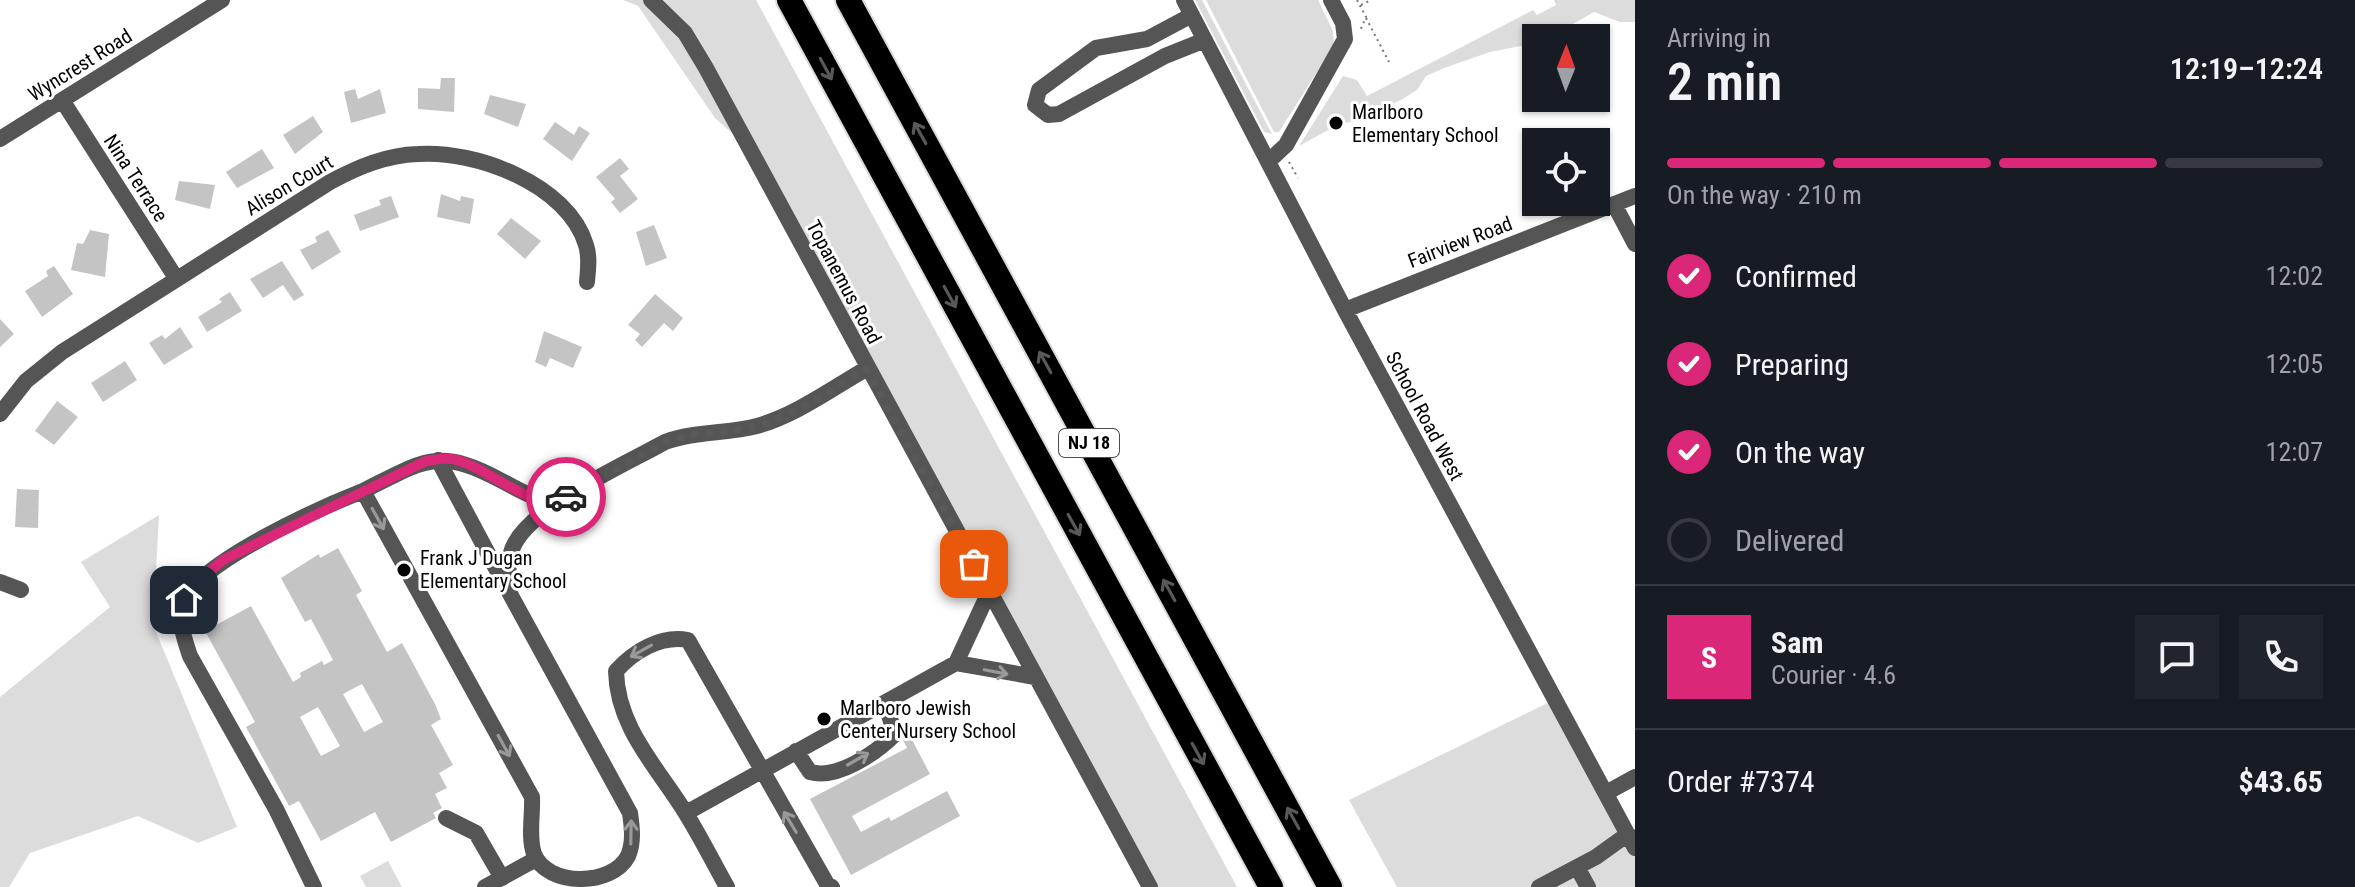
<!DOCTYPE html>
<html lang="en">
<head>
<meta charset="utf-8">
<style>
	:root { --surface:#171b24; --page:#20242c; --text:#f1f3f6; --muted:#9ea1a6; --line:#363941; --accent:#db2777 }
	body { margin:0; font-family:"Roboto Condensed",sans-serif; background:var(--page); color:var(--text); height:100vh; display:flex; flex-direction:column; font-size:30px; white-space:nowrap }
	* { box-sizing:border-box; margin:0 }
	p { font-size:26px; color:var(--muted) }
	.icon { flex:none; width:44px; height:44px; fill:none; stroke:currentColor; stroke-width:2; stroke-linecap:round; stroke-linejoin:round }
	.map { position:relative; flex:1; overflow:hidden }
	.side { display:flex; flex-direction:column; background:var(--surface); width:720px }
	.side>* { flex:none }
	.needle { width:52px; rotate:1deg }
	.fabs { position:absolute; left:1522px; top:24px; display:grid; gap:16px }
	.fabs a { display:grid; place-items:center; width:88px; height:88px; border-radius:0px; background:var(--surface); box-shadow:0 2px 6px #0004; font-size:40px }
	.pin { position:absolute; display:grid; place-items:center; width:68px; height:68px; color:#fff; margin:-34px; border-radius:16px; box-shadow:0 4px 12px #0006 }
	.courier { position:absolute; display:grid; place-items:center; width:80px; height:80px; margin:-40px; border:6px solid #db2777; border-radius:50%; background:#fff; color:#222; box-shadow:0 2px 10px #0007 }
	.headline em { font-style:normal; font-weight:600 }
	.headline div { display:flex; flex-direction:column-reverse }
	.headline { display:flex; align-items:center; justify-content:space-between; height:136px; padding:0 32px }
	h1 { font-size:52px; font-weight:600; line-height:60px }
	.bar { display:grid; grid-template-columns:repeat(4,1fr); gap:12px 8px; align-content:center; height:96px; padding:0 32px }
	.bar i { height:10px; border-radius:6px; background:var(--line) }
	.bar .active { background:var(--accent) }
	.bar p { grid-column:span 4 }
	.line { display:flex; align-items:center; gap:20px; padding:0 32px; border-top:2px solid var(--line) }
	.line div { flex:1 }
	.round { display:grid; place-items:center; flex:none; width:84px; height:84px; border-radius:0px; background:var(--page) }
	ol { padding:0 32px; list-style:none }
	li { display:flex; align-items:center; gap:24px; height:88px }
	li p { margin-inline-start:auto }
	li .icon { padding:8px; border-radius:50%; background:var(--accent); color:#fff; stroke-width:4 }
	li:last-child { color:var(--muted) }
	li i { width:44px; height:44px; border:4px solid var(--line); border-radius:50% }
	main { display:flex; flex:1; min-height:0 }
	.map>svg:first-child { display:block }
	.green { fill:#dcdcdc }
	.building { fill:#c4c4c4; fill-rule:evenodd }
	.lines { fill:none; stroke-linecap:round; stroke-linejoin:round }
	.highway-casing { stroke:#dbdbdb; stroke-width:28 }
	.path { stroke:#777; stroke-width:2; stroke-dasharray:2 4; stroke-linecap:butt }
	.minor { stroke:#555; stroke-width:16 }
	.highway { stroke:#000; stroke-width:24 }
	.oneway { stroke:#595959 }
	.oneway2 { stroke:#999 }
	.done { stroke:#595959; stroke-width:8; stroke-dasharray:0 14.4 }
	.route { stroke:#db2777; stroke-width:10 }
	.poi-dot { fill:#000; stroke:#fff; stroke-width:3 }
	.labels { text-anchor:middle; stroke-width:6; stroke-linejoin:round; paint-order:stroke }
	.shield { fill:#fff; stroke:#4c4c4c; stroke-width:2 }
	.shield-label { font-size:18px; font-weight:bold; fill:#000 }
	.street-label { font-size:20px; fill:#000; stroke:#fff }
	.poi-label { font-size:20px; fill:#000; stroke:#fff; text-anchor:start }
</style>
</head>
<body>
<main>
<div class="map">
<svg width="1635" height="887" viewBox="0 0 1635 887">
	<rect width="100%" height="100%" fill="#fff"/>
	<path class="green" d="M623,0H756L1237,887H1158L765,163L715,118L638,6Z
		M1195,0H1202L1272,134L1264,132Z
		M1206,0H1318L1333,31L1334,45L1279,132H1274Z
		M1554,0H1635V22H1620L1594,12L1548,38H1536V43L1490,52L1444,68L1426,76L1417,90L1401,100L1351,122L1339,124L1299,146L1343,76L1357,80L1367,96L1533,10L1537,15L1556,5Z
		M159,515L153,625L237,827L198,843L138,816L30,853L9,887H0V697L110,607L81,562Z
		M1558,698L1635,843V887H1397L1349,800Z
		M388,861L402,887H366L360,876Z"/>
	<path class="building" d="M441,78H455L454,112L418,109V88L440,89Z
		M355,89L358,99L380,89L386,113L351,123L344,92Z
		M490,95L526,104L518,127L484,114Z
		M313,116L323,132L295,154L283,135Z
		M555,122L574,135L579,126L590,133L572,161L543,139Z
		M262,149L274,168L237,188L226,172Z
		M620,158L629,169L620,176L638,199L620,213L611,202L615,199L596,177Z
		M179,181L215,185L210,209L175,200Z
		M441,194L460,201L461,196L474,199L470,224L437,217Z
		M391,196L399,217L360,231L354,215L381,205L379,200Z
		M511,218L541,241L525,259L497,234Z
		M654,225L667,258L646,266L636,232Z
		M90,230L109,234L105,277L71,270L77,243L83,244Z
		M328,230L341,252L312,270L300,250L317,242L315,237Z
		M282,261L304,295L294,301L283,285L263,298L250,279Z
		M54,266L73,294L42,317L25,291L48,276L46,271Z
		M230,292L242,311L207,332L198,317L222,302L219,299Z
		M655,294L683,318L673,331L664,323L642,347L635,340L640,334L628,325Z
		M0,319L14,334L0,347Z
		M180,327L193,347L164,365L149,343L162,335L165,339Z
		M544,331L582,347L573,368L550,358L546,367L535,362Z
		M125,361L137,380L103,402L91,383Z
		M57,401L78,417L54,445L35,431Z
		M17,489L39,490L38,528L15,527Z
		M338,548L362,591L356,595L387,652L402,643L435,704L441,719L431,725L453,765L439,773L447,788L435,794L442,808L433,813L436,818L391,842L375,812L321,841L299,801L289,806L246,727L255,722L205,631L251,606L293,682L301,677L300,673L322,661L324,665L333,660L311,619L305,622L281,578L319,554L320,558ZM362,684L383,722L364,732L343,694ZM318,707L340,746L321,756L300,717Z
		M909,734L930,774L852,816L861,832L889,817L891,821L947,791L960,816L851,875L810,799L907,748L902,738Z"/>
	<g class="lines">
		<g class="highway-casing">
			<path id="highway" d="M789,0L1271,887
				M848,0L1330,887"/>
		</g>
		<path class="path" d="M1357,0L1366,17L1360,31
			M1361,5L1371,0
			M1366,18L1389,62
			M1289,162L1298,178"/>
		<path class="minor" d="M651,0L685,33L706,68L1150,887
			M1184,0L1345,310L1635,848
			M1192,15L1147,39L1096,48L1039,90L1035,105L1048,115L1059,114L1165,56L1205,40
			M62,100L176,278
			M0,139L222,0
			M1269,161L1286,145L1345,39L1343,23L1331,0
			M1614,204L1635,244
			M1345,310L1635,196
			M0,414L26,381L62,352L330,182C358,167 386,155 418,154C475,150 568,184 586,245C590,257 588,269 587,282
			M438,460L507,589
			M560,501C536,501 523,492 502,481C438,446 423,461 363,491L532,797C533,815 528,836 534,854C547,887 612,887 628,856C634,842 632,827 630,813L509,592C508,576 507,557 515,543C536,504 626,464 665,442C695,431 726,434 757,426C796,415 831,389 866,369
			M0,582L21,590
			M956,663L1035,677
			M796,751L810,772C837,780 876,753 895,734L885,703
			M1606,793L1635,777
			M686,813L956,663L989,592
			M446,818L476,833L502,878
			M1577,867L1588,887
			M314,887L276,809L190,656C184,638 177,619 184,601C199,562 322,507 363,491
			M485,887L536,859
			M727,887C713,862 700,836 685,812C657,767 617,727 616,671C634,651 661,635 688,640L827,884L832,887
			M1539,887L1596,857L1628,834"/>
		<use href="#highway" class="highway"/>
	</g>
	<defs><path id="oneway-shaft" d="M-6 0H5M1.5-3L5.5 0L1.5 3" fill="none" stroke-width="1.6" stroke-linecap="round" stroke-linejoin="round" transform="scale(2)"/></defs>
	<g class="oneway">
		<use href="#oneway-shaft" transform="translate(826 69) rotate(62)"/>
		<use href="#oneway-shaft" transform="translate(920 133) rotate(-119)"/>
		<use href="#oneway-shaft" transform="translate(950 297) rotate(61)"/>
		<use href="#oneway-shaft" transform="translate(1045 362) rotate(-119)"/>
		<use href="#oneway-shaft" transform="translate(1074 525) rotate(61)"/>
		<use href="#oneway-shaft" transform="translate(1169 590) rotate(-119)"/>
		<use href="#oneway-shaft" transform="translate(1198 754) rotate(61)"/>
		<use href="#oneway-shaft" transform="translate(1293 818) rotate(-119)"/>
	</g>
	<g class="oneway2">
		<use href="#oneway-shaft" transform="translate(378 519) rotate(61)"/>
		<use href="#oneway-shaft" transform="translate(641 651) rotate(151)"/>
		<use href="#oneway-shaft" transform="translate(996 672) rotate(11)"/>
		<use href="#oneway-shaft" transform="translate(504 746) rotate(61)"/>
		<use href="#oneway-shaft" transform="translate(858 759) rotate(-30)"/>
		<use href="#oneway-shaft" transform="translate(790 822) rotate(-121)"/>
		<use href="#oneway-shaft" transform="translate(631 832) rotate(-89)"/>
	</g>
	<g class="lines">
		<path class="done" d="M566,497L665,442C695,431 726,434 757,426C796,415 831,389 866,369L974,564"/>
		<path class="route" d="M184,600L195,584L223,560L426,461C434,460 443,458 451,459C484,462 535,517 566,497"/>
	</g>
	<g class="poi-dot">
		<circle cx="1336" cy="123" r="8"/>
		<circle cx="404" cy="570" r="8"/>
		<circle cx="824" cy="719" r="8"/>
	</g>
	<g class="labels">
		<rect class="shield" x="1059" y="429" width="60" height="28" rx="6"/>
		<g class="shield-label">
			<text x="1089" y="449">NJ 18</text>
		</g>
		<g class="street-label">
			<text transform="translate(80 65) rotate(-32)" y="7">Wyncrest Road</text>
			<text transform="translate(136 178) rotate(57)" y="7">Nina Terrace</text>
			<text transform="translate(289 185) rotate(-31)" y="7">Alison Court</text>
			<text transform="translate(1460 242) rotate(-21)" y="7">Fairview Road</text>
			<text transform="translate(844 282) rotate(62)" y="7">Topanemus Road</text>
			<text transform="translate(1425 416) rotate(62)" y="7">School Road West</text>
		</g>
		<g class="poi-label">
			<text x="1352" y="119">Marlboro<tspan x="1352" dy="23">Elementary School</tspan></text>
			<text x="420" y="565">Frank J Dugan<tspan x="420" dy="23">Elementary School</tspan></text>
			<text x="840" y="715">Marlboro Jewish<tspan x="840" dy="23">Center Nursery School</tspan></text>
		</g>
	</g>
</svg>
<div class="fabs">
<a><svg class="needle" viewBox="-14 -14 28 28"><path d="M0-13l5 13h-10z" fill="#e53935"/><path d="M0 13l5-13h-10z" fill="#9ea1a6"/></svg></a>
<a><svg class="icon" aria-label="locate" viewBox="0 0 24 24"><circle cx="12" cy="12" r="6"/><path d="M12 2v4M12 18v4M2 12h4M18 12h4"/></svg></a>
</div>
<div class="pin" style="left:974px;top:564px;background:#ea580c"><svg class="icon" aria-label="bag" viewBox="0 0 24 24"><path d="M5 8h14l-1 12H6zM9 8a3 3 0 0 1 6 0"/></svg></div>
<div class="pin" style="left:184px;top:600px;background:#1f2937"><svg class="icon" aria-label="home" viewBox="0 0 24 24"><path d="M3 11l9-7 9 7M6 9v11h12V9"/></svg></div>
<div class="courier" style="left:566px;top:497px"><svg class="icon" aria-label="car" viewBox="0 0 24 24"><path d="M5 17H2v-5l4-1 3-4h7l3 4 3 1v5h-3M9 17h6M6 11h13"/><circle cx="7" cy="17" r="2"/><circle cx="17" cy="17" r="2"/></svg></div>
</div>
<section class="side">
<div class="headline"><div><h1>2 min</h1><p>Arriving in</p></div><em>12:19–12:24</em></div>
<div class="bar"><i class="active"></i><i class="active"></i><i class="active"></i><i></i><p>On the way · 210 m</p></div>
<ol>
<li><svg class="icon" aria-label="check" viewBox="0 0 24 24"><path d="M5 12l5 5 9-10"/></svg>Confirmed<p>12:02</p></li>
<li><svg class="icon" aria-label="check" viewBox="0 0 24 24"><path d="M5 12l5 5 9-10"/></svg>Preparing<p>12:05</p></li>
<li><svg class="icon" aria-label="check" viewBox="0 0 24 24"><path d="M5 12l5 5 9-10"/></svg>On the way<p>12:07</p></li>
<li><i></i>Delivered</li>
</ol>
<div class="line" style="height:144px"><b class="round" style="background:var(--accent);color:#fff">S</b><div><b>Sam</b><p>Courier · 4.6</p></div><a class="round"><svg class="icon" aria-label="chat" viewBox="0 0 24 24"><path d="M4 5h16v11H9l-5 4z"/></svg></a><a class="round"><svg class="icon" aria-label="phone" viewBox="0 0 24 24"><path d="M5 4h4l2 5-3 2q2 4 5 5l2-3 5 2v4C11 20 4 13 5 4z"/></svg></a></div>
<div class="line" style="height:104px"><div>Order #7374</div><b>$43.65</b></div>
</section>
</main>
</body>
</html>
